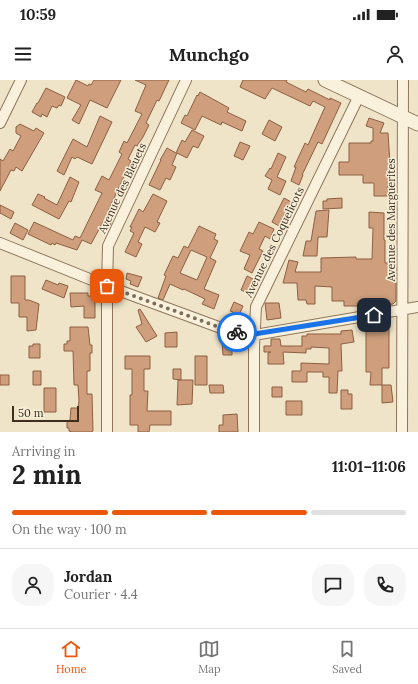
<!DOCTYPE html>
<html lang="en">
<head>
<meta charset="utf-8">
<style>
	:root { --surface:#fff; --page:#f6f6f6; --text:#222; --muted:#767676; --line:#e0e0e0; --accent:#ea580c }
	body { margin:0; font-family:Lora,serif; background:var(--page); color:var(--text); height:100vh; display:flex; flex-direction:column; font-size:15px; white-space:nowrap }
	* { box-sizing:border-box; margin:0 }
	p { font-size:13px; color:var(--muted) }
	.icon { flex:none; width:22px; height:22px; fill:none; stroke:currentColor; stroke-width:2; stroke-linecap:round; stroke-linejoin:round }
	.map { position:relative; height:352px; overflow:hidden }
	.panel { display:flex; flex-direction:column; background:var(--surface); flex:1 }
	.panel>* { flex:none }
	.scale { position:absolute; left:12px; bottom:10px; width:67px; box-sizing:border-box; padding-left:4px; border:2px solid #3d2e20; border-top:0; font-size:11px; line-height:14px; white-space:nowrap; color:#3d2e20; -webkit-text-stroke:3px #f7eed8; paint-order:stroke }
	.pin { position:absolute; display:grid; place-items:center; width:34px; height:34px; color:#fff; margin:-17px; border-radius:8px; box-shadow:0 2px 6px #0006 }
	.courier { position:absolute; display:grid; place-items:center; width:40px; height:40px; margin:-20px; border:3px solid #1a73e8; border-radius:50%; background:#fff; color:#222; box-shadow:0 1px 5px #0007 }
	.overview em { font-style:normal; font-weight:700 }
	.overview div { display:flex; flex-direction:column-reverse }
	.overview { display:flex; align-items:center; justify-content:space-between; height:68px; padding:0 12px }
	h1 { font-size:26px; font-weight:700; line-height:30px }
	.bar { display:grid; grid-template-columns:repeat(4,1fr); gap:6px 4px; align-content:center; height:48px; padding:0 12px }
	.bar i { height:5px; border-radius:3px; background:var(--line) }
	.bar .selected { background:var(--accent) }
	.bar p { grid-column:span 4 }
	.line { display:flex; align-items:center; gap:10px; padding:0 12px; border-top:1px solid var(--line) }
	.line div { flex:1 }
	.round { display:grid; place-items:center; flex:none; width:42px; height:42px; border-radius:16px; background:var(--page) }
	.status { display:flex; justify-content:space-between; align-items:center; height:28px; padding:0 20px; background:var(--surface); direction:ltr }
	.status svg { height:11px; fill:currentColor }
	header { display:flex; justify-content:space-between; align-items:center; height:52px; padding:0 12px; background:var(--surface); font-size:18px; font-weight:700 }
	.dock { display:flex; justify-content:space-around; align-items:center; height:56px; border-top:1px solid var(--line); background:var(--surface); font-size:11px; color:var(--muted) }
	.dock a { display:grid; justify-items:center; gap:2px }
	.dock .selected { color:var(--accent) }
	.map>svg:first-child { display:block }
	.building { fill:#cf9f7d; stroke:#8d5f41; fill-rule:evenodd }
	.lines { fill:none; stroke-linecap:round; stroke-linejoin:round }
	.minor-casing { stroke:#8d765c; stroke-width:12 }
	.tertiary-casing { stroke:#8d765c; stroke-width:15 }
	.minor { stroke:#faf1dc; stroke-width:10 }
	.tertiary { stroke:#faf1dc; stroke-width:13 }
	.done { stroke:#7c6e5b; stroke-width:4; stroke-dasharray:0 7.2 }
	.route { stroke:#1a73e8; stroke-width:5 }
	.labels { text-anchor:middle; stroke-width:3; stroke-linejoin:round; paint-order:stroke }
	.street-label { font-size:11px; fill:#3d2e20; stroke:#f7eed8 }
</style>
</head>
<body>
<div class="status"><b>10:59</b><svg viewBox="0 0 49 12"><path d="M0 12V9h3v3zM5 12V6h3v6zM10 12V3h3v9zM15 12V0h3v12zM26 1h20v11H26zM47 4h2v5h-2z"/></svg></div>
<header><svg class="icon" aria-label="menu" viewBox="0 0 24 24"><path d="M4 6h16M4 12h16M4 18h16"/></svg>Munchgo<svg class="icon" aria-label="person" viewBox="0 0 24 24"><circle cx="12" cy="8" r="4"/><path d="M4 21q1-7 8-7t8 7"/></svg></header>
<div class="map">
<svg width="418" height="352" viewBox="0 0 418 352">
	<rect width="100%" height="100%" fill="#f0e4c8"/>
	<path class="building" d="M76,0L88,6L89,4L91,5L94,0H121L107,28L90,20L79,44L72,40L81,25L67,18Z
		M135,0H169L159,21L157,20L146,43L149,45L143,57L137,66L135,65L128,79L131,81L128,88L108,131L111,132L110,134L114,136L110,145L103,142L91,164L82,160L77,170L56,163L55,165L52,163L51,165L28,154L34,142L73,160L75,156L80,158L102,113L95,110L102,96L109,100L122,74L119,72L124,61L127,63L142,34L135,31L146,5Z
		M243,0H287L286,2L306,12L308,9L330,20V18L341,23L322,64L318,62L302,95H303L299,105L291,101L296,87H294L305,63L308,65L325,27L313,21L310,26L272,8L265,19L240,7Z
		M46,8L65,17L61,26L59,25L57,28L52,26L47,37L42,34L41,37L32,32L37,23H38Z
		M200,12L229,28L227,32L246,41L242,51L222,42L221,45L202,36L195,50L181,43L185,35L187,36L197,15L198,16Z
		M100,36L112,42L92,84L77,77L75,79L72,77L64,95L57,91L73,59L87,67Z
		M369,38L384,43L380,53H388L391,99H388V116H374V103H363V95H339V82H349V63H371V61H373V48L366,46Z
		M269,40L282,47L275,61L262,54Z
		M20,44L34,51L36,48L44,53L22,91L16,87L14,91L11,90L0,111V79L3,81L10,69L13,71L21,56L16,53V47Z
		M192,50L204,56L198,68L193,66L187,78L177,73L172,85L176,87L170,100L166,98L160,110L149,105L161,80H160L167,68L176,73L182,60L185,62Z
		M240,62L250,66L243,80L234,76Z
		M278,73L286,77L277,97L286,101L280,115L268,109L272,100L265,96L270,88L271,89Z
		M70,97L79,102L71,122L69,121L59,139L32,125L38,114L45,117L44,118L57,125Z
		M153,114L167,121L157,142L160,143L155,152L145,147L138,162L142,164L136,177L125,172L134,153L130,151L132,147H130L139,129L143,132Z
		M284,118L293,123L281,147L272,142Z
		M342,118V128L323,129V121H327V119Z
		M0,125L14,132L11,139L0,133Z
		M329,130L327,157H318L317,176H303L306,161H311L316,131Z
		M369,132L384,133V160H385V183H390L389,192H396V221L393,224L380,226H344V221H332V207L315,206V224H307L306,220H298L297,203H283L289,180L298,182L295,192H321V178L356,177V179H372L373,148H369Z
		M259,142L274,149L270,159L265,156L259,169L263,171L252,193L244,189L250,175L240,171L249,152L253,154Z
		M15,143L28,150L23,160L10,153Z
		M199,146L216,154L214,159L218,161L210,178L216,181L204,209L219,215L214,229L202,224L205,219L184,209L183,210L170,204L163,220L158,218L166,196L164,195L173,176L178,178L184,166L188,168ZM191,170L207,177L197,200L180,193Z
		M127,193L142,197L138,207L130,204L131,201L126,199Z
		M11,196H25V220H29L39,224L36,250L27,251V237H19V223H11Z
		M247,196L257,201L250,214L241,210Z
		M46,200L58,205L59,203L68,206L64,218L42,209Z
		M70,213H88V216H95V238H84V226L71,227Z
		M234,222L243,226L239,235L243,237L240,244L236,246L228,244L233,232L230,231Z
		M265,223H279L281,238L267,240Z
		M140,229L157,256L146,262L136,247L142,244L138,230Z
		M380,246H389V288H382V305H370L371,292H366V248L380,249Z
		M70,247H88L90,265H92V273H90V291H87V314H92L93,351L91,352H72L69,351V348H67V341L70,340L71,328H78L79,321L78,305H74L73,271H64V264H67V261H70Z
		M352,250L354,262L341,264L342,291H338L337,313H329V297H323V292H307V302H292V291H301V283L329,284V268L311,267V269H306V273L283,272L284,284H268V273L271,272H264V266H271V259H280L281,266H302V256H307V254H341V251Z
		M177,252V267H165V253Z
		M222,262L232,263V275H223Z
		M33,264H40V278H29V266H33Z
		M125,276H150V289H144V311H148L147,331H171V345H150L149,352H138V345H130V315H132V289H125Z
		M195,276H207V305H195Z
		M173,289H181V300L173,299Z
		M33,291H41V305H33Z
		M0,295H9V305H0Z
		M178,300H193L192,324L177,325Z
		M209,305H223L224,313H210Z
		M382,305H391L393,322L382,323Z
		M272,307H282V317H272Z
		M44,308H56V332H44Z
		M341,310H348V314H352V329H341Z
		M286,321H302V335H286Z
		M237,334L238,352H219V345H223V335Z"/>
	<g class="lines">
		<g class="minor-casing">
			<path id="minor" d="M0,43L21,0
				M0,163L107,206L232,252L254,255L418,227
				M107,352V206L108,166L186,0
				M254,352V266L256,227L359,16
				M402,352L403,0"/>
		</g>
		<g class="tertiary-casing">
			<path id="tertiary" d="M325,0L418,44"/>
		</g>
		<use href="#minor" class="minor"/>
		<use href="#tertiary" class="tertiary"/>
	</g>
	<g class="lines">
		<path class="done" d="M107,206L232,252H237"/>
		<path class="route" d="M237,252L254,254L374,235"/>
	</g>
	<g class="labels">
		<g class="street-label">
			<text transform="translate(122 108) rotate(-65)" y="4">Avenue des Bleuets</text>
			<text transform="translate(391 140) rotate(-90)" y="4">Avenue des Marguerites</text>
			<text transform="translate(274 162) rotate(-64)" y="4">Avenue des Coquelicots</text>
		</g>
	</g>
</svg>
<div class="scale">50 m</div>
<div class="pin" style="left:107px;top:206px;background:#ea580c"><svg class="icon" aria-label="bag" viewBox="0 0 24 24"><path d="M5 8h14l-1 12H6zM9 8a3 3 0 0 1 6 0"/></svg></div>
<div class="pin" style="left:374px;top:235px;background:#1f2937"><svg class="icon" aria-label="home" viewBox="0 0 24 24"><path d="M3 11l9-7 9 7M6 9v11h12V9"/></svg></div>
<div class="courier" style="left:237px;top:252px"><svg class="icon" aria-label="bike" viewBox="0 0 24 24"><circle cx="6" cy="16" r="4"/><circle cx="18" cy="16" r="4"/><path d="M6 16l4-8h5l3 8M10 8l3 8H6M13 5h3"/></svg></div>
</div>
<section class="panel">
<div class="overview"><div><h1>2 min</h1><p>Arriving in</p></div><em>11:01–11:06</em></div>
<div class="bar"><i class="selected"></i><i class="selected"></i><i class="selected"></i><i></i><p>On the way · 100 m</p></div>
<div class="line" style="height:72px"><a class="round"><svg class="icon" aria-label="person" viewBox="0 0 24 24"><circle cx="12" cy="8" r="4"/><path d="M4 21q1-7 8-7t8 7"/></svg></a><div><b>Jordan</b><p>Courier · 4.4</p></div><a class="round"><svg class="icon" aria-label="chat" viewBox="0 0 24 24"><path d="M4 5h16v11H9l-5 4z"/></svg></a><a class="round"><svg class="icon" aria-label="phone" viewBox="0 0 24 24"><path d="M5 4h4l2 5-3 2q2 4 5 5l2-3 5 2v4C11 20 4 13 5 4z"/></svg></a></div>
</section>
<nav class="dock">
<a class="selected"><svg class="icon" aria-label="home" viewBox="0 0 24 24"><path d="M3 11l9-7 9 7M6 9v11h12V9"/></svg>Home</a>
<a><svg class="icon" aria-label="map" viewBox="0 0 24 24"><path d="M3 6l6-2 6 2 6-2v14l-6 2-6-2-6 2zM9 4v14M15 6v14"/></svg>Map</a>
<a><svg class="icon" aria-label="saved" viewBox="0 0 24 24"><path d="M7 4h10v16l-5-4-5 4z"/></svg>Saved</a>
</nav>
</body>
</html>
